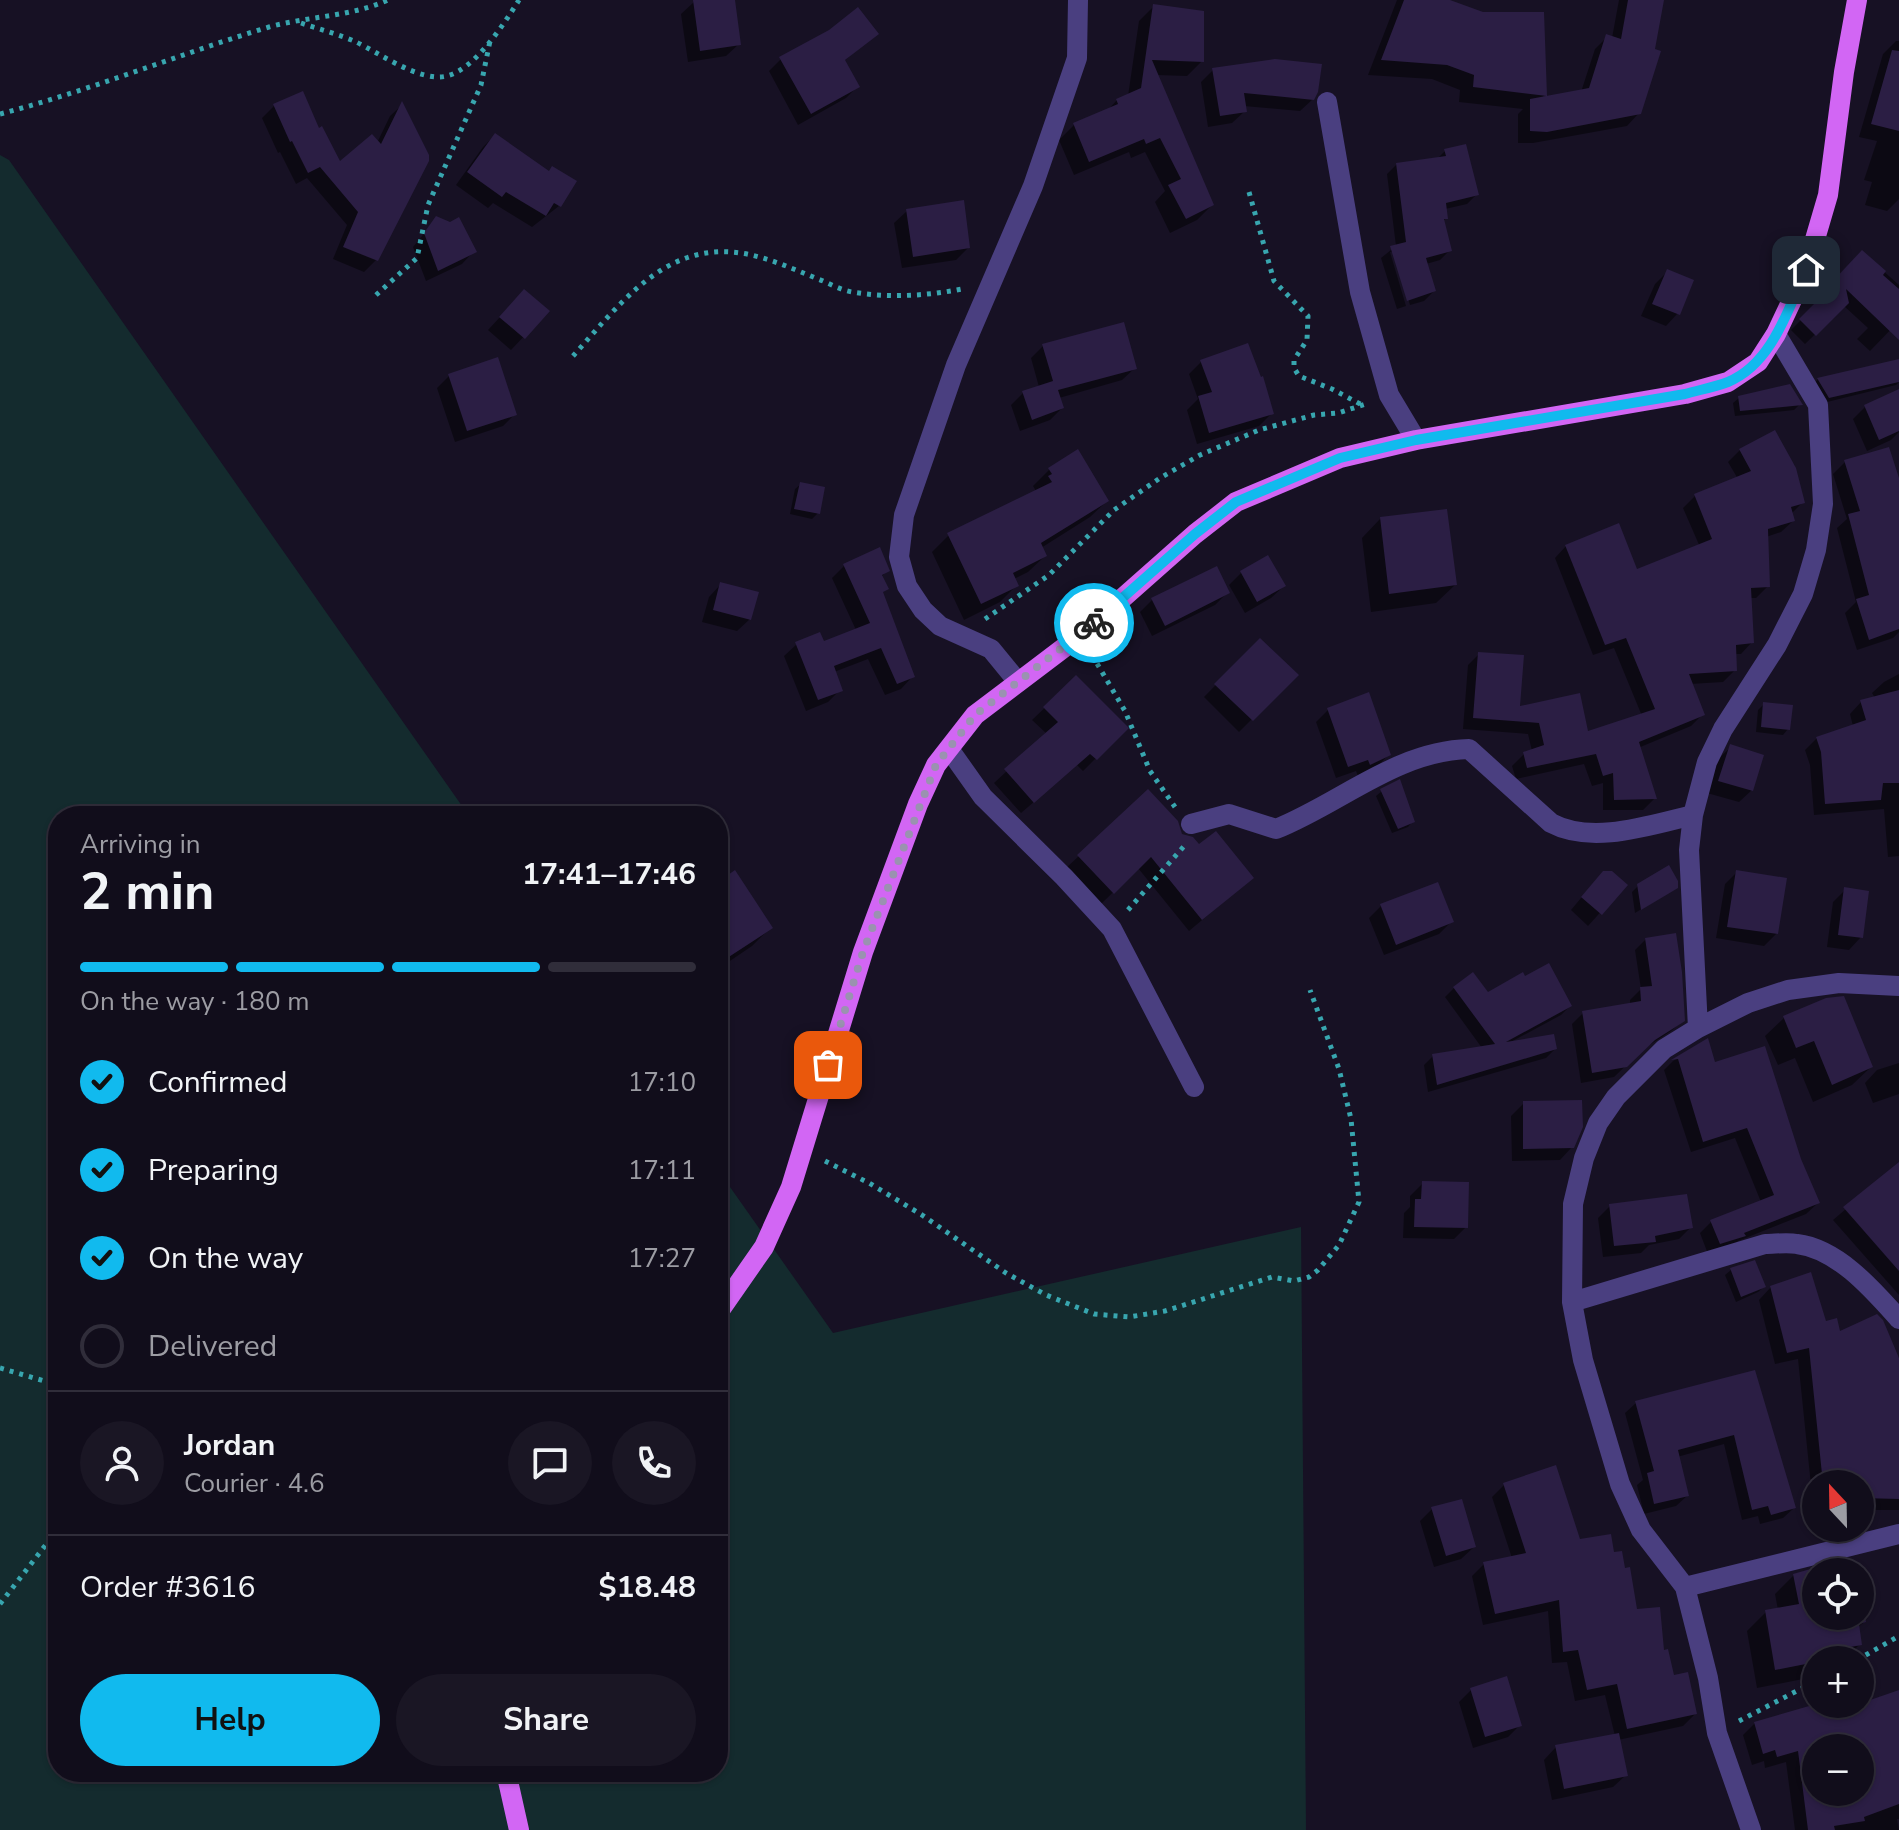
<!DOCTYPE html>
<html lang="en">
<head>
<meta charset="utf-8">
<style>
	:root { --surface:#110d1b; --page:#1a1624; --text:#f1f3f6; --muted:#9c9ca3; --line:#302d3a; --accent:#11baee }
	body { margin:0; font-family:"Nunito Sans",sans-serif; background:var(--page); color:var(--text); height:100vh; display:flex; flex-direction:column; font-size:30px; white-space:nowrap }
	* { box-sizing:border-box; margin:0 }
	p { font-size:26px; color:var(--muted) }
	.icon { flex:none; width:44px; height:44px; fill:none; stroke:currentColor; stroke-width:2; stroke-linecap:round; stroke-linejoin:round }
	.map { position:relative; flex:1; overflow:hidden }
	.details { position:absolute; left:48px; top:806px; width:680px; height:976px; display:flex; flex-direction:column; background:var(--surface); border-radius:32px; box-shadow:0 2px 6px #0004,0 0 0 2px var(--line) }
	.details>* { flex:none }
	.needle { width:52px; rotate:338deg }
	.tools { position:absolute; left:1802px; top:1470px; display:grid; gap:16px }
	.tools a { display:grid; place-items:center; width:72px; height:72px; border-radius:50%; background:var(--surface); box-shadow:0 2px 6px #0004,0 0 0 2px var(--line); font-size:40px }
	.pin { position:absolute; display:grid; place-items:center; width:68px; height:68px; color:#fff; margin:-34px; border-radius:16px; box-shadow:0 4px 12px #0006 }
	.courier { position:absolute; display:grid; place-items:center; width:80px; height:80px; margin:-40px; border:6px solid #11baee; border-radius:50%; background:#fff; color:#222; box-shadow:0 2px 10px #0007 }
	.overview em { font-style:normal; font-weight:700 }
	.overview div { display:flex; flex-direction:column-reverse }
	.overview { display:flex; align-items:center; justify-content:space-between; height:136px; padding:0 32px }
	h1 { font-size:52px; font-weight:700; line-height:60px }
	.bar { display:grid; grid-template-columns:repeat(4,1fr); gap:12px 8px; align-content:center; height:96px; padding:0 32px }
	.bar i { height:10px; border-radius:6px; background:var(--line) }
	.bar .selected { background:var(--accent) }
	.bar p { grid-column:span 4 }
	.line { display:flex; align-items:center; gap:20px; padding:0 32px; border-top:2px solid var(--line) }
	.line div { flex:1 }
	.round { display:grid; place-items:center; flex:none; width:84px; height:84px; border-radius:42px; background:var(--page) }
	ol { padding:0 32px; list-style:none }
	li { display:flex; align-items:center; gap:24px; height:88px }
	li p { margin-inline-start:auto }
	li .icon { padding:8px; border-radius:50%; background:var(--accent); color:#111; stroke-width:4 }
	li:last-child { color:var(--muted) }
	li i { width:44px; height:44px; border:4px solid var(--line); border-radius:50% }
	.cta { display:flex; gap:16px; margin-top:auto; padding:16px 32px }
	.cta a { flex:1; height:92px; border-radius:48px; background:var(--accent); color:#111; font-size:32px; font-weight:700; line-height:92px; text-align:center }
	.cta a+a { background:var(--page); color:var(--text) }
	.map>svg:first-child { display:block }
	.green { fill:#142b2e }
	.shadow { fill:#0007; fill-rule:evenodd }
	.building { fill:#2b1e44; fill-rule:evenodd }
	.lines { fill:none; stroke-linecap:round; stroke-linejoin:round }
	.path { stroke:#38a6af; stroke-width:5; stroke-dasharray:4 6; stroke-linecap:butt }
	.minor { stroke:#4a3f80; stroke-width:20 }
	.major { stroke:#d266f4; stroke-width:20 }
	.done { stroke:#9a92b0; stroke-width:8; stroke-dasharray:0 14.4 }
	.route { stroke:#11baee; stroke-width:10 }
</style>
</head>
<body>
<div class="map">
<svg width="1899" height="1830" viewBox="0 0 1899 1830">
	<rect width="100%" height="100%" fill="#171124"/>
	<path class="green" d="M0,155L9,160L469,816H58V1772H718V1170L833,1333L1301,1227L1306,1830H0Z"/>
	<path class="shadow" d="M706,0H733L739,44L726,56L688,62L681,14L694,2Z
		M1397,0H1444L1545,95L1540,99L1581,92L1595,49L1607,37L1612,38L1619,0H1662L1639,113L1627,126L1533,143H1518V114L1523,109L1459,102L1460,90L1432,79L1368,75Z
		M1154,6L1202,61L1187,76L1156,75L1212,205L1197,220L1170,233L1155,202L1165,191L1145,152L1131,158L1129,152L1074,175L1059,140L1074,125L1107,111L1117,100L1128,96L1139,21Z
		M876,33L844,61L858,86L846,98L798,125L769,71L781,59Z
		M1896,41H1899V199L1887,211L1865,205L1872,182L1864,180L1877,141L1859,137L1883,54Z
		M1213,70L1313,99L1300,111L1244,106L1245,111L1232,123L1208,127L1201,82Z
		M402,105L376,260L364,272L333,259L347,225L307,178L296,184L280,152L278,153L262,118L274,106L318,131L340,165L377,143L390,116Z
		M495,135L559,206L532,227L493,203L488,208L456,185L483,147Z
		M1445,151L1477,194L1467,204L1445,209L1446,218L1443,221L1450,250L1440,260L1426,264L1434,291L1424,301L1410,305L1394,252H1390L1406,306L1397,309L1381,258L1396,246L1387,174L1397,164L1437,159Z
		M907,211L968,248L956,260L902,268L894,223Z
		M436,219L474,251L462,264L426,281L413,247Z
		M1862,252L1899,285V321L1870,351L1857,339L1868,328L1844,306L1805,344L1791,330L1828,293L1825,292Z
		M1667,272L1678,313L1666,326L1641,316L1655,284Z
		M512,304L547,312L511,350L488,330Z
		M1247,345L1272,413L1259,426L1197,444L1187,410L1198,399L1189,374L1201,362Z
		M1043,346L1135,368L1122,380L1059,398L1062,408L1050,420L1020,431L1011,405L1023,393L1039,387L1031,358Z
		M1899,370V382L1896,385L1823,403L1813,385L1818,379Z
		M449,376L515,414L503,426L455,442L437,388Z
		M1739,398L1799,405L1794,410L1735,416L1733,403Z
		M1865,407L1899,417V432L1891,440L1867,451L1853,419Z
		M1740,450L1794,464L1803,502L1791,514L1793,521L1781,532L1766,537L1768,586L1756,598H1749L1752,642L1741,654H1734L1735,670L1723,682L1690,684L1703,714L1691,726L1638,748L1655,798L1643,810H1603V783L1592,786L1584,764L1516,779L1512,766L1524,754L1532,751L1528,734L1463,729L1468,665L1479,654L1518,709L1587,733L1642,716L1614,648L1593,655L1555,558L1566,546L1636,571L1700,547L1683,508L1695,496L1738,479L1728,462Z
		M1845,462L1899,485V632L1893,638L1857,650L1845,613L1856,602L1837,528L1847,519L1833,474Z
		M1050,469L1107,501L1090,517L1041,548L1045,556L1028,572L1014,579L1017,585L1000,602L964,620L932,552L949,535L1036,491L1033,486Z
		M801,484L818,513L812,519L790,514L795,489Z
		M1380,519L1455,585L1436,603L1371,612L1362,538Z
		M844,566L887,571L881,577V594L913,676L901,689L885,695L868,659L834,672L840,690L828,702L806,711L784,656L797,644L822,643L856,630L832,578Z
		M1241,573L1284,586L1271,598L1245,613L1229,585Z
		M721,584L750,619L737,631L702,622L709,597Z
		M1227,593L1215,605L1152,636L1140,612L1152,600Z
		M1260,640L1296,675L1239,732L1204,697Z
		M1899,674V856L1888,857L1884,809L1814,815L1810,765L1805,750L1817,738L1853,726L1850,714L1861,702L1875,698L1872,693L1884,682Z
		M1076,678L1126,728L1083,771L1077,765L1021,813L994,783L1047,734L1032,720Z
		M1764,704L1788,729L1783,735L1756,732L1758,710Z
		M1328,710L1389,754L1377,767L1358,776L1356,771L1336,778L1316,722Z
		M1731,747L1752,790L1739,802L1707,793L1718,759Z
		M1382,791L1413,821L1408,827L1392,833L1376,796Z
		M1148,792L1180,834L1252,878L1189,931L1138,868L1101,904L1066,868Z
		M1737,872L1777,933L1764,946L1716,938L1725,884Z
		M718,884L771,927L752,946L718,969Z
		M1625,885L1588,926L1571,910L1591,886Z
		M1638,886L1676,888L1635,913L1632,892Z
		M1845,890L1861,937L1849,950L1827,947L1833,902Z
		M1381,906L1451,922L1439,934L1384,955L1369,918Z
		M1646,939L1683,1020L1671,1031L1642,1050L1614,1077L1581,1083L1572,1024L1583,1013L1630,1005V1000L1641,989L1635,950Z
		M1454,988L1570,1006L1561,1015L1509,1043L1555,1049L1546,1058L1428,1092L1424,1065L1433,1056L1482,1048L1445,997Z
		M1784,1018L1871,1067L1852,1085L1813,1102L1795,1058L1778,1065L1765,1036Z
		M1707,1041L1714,1064L1799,1160L1818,1203L1806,1214L1738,1241L1732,1247L1708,1254L1700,1233L1711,1222L1761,1202L1735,1138L1691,1152L1664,1070L1673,1061Z
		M1899,1063V1094L1873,1103L1865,1083L1877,1070Z
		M1524,1103L1572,1147L1560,1160L1512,1161L1511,1116Z
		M1895,1167L1899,1172V1295L1833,1220Z
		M1423,1183L1466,1227L1454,1239L1403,1238L1404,1213L1410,1207V1196Z
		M1610,1206L1691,1227L1679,1239L1649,1245L1641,1253L1603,1257L1598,1218Z
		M1754,1263L1764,1287L1758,1292L1736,1302L1725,1275L1731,1270Z
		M1771,1287L1838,1334L1899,1357V1510H1875V1495L1860,1498V1484H1816V1505H1813L1798,1359L1775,1364L1759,1300Z
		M1754,1372L1794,1508L1783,1518L1760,1524L1758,1516L1742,1520L1724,1444L1677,1457L1687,1496L1676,1506L1644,1514L1637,1485L1643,1480L1625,1413L1636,1403Z
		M1504,1485L1578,1542L1613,1555L1635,1611L1695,1714L1683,1726L1618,1740L1626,1775L1613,1787L1552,1800L1544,1760L1556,1747L1615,1736L1605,1695L1575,1701L1567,1662L1552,1663L1548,1611L1483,1625L1472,1576L1484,1564L1512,1558L1492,1497Z
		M1432,1509L1474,1547L1461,1559L1434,1567L1420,1521Z
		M1813,1571L1816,1580V1616H1860V1603L1864,1622L1857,1628L1860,1644L1844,1660H1816V1670L1808,1678L1757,1688L1747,1631L1766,1612L1778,1610L1775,1594L1794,1575Z
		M1471,1690L1520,1725L1508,1737L1473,1748L1459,1702Z
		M1899,1692V1819H1897L1899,1830H1795L1786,1762L1765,1768L1764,1761L1752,1765L1743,1735L1755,1723L1822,1704H1830L1833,1716ZM1816,1748H1860V1792H1816Z"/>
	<path class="building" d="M693,0H735L741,45L700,51Z
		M1404,0H1450L1483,12H1544L1547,96L1473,87L1474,75L1447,65L1381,60Z
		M1628,0H1664L1655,49L1661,51L1641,114L1547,132L1530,131V99L1589,88L1606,34L1621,39Z
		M1153,4L1204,11V62L1152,60L1214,205L1186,219L1168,185L1181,179L1160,138L1146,144L1144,139L1089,162L1073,123L1118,104L1116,99L1141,88Z
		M858,7L879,34L845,60L860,87L811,114L779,57L829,30Z
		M1892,50L1899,51V131L1871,124Z
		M1275,59L1322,64L1318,92L1314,100L1244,93L1247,112L1220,116L1212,68Z
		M303,91L319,128L322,126L340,161L372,134L381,144L402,101L429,155V161L378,261L343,247L358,212L320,167L308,173L292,141L290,142L273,104Z
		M495,133L549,171L552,166L577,181L561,207L554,203L546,216L506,192L502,197L467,172Z
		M1466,144L1479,195L1446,203L1448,219H1444L1452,251L1426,258L1436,291L1407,301L1390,246L1406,242L1396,163L1446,156L1444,149Z
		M964,200L970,248L913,257L906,209Z
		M436,216L450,222L459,217L477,252L438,271L424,233Z
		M1862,250L1886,271L1883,275L1899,289V340L1846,289L1849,303L1816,336L1799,319L1835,283L1832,282Z
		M1667,269L1694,280L1680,315L1652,304Z
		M524,289L550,311L525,339L499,317Z
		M1124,322L1137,369L1058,390L1064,408L1032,420L1022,391L1053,381L1042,344Z
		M1248,343L1261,377L1263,376L1274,414L1209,433L1198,396L1212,392L1200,360Z
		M498,357L517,415L467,431L448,374Z
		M1899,359V382L1829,398L1817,378Z
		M1790,384L1803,405L1740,411L1738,396Z
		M1899,389V431L1879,440L1864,405Z
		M1775,430L1796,468L1805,503L1791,507L1795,521L1768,529L1770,587L1751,588L1754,643L1736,645L1737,671L1689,674L1705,715L1639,742L1657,799L1614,800L1613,773L1603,776L1596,754L1527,768L1523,752L1544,745L1539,723L1473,718L1478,652L1524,655L1520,706L1580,693L1588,731L1655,709L1626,638L1605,645L1565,545L1619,523L1637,569L1712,539L1694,494L1751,471L1739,449Z
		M1889,447L1899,478V629L1869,640L1856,599L1869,595L1848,514L1860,511L1844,460Z
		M1078,449L1109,501L1041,543L1047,556L1013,573L1019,586L981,604L947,533L1052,482L1048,476L1052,474L1048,468Z
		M800,482L825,487L820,514L794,509Z
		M1447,509L1457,585L1389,594L1380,517Z
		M880,547L890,571L882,575L889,589L883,592L915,677L897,684L881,648L834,666L843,691L818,700L795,642L820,632L824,641L870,623L843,564Z
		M1268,555L1286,586L1257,602L1240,571Z
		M1217,566L1230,593L1165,626L1151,598Z
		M720,582L759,592L751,620L713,610Z
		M1260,638L1299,675L1253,721L1214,684Z
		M1076,675L1129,728L1097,760L1090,754L1034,803L1004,769L1058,722L1043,707Z
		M1899,690V783H1883L1881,800L1825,804L1821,752L1816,737L1866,720L1860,700Z
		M1369,692L1391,755L1370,765L1368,760L1348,767L1327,708Z
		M1763,702L1793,705L1790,730L1761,727Z
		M1730,744L1764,755L1753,791L1718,781Z
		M1400,779L1415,822L1398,829L1380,789Z
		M1148,789L1178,821L1182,834L1193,837L1199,844L1216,831L1254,878L1202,920L1151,857L1114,894L1077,855Z
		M1669,865L1678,881V888L1641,910L1637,884Z
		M735,870L773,928L718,964V882Z
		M1736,870L1787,878L1778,934L1727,927Z
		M1603,871H1612L1628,885L1602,915L1581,897Z
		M1438,882L1454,922L1396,945L1380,904Z
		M1844,887L1869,891L1863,938L1838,935Z
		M1676,933L1682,972L1685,1021L1655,1040L1627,1067L1592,1073L1582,1011L1641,1001L1640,987L1652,986L1645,938Z
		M1549,963L1572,1006L1506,1042L1554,1034L1557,1049L1437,1085L1432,1054L1495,1044L1453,987L1473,972L1488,992L1523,972L1525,976Z
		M1844,996L1873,1067L1832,1085L1814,1041L1796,1048L1783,1016L1826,998Z
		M1708,1038L1715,1062L1765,1046L1801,1159L1820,1203L1744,1233L1746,1236L1720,1244L1710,1220L1774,1195L1747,1128L1703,1142L1678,1059L1671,1060Z
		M1582,1100L1583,1127L1574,1148L1523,1149V1101Z
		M1899,1162V1271L1843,1207Z
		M1422,1181L1469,1182L1468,1228L1414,1227L1415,1199H1421Z
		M1687,1194L1693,1228L1655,1236L1656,1242L1614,1246L1609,1204Z
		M1755,1260L1766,1287L1741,1297L1730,1268Z
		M1811,1272L1826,1321L1837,1318L1840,1331L1877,1314L1883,1320L1899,1358V1499L1860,1498V1484H1823L1809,1348L1787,1353L1770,1286Z
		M1755,1370L1796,1508L1771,1515L1768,1506L1752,1510L1734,1435L1678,1450L1689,1496L1654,1504L1647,1473L1654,1471L1635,1401Z
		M1556,1465L1580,1539L1611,1534L1614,1552L1622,1551L1625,1568L1630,1567L1637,1609L1660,1607L1664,1650L1668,1649L1674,1675L1688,1672L1697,1714L1627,1729L1617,1684L1587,1690L1578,1650L1563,1652L1559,1600L1495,1614L1483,1562L1526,1553L1503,1483Z
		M1462,1499L1476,1547L1446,1556L1431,1507Z
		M1814,1568L1816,1616H1860V1593L1866,1622L1859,1624L1862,1645L1827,1651L1829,1660H1816V1662L1775,1670L1765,1610L1799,1604L1793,1574Z
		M1507,1676L1522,1726L1485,1737L1470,1688Z
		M1899,1690V1804L1864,1817L1865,1821L1834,1826L1835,1830H1808L1798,1751L1777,1757L1775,1750L1763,1754L1754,1722L1816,1704H1850V1707ZM1816,1748H1860V1792H1816Z
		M1619,1733L1628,1776L1564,1789L1555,1745Z"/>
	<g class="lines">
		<path class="path" d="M301,23C319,29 337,34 354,41C378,52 420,83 447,76C475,69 504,24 519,0
			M0,114C92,90 179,54 269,27C309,16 350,17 388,0
			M1249,192L1274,281L1308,316L1307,340L1294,360V368L1299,376L1332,389L1362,405
			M376,295L417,258L428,205L481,85L490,41
			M573,356C601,325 634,283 672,264C725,238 767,258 818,279C829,283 840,290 852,292C888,298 926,296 962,289
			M985,619L1049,575L1114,510L1160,478L1200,455L1259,430L1314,415L1338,413L1369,403
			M1092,655L1125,711L1150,771L1175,807
			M1128,910L1185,845
			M825,1161L869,1183L922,1215L1006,1273L1046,1295L1094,1314L1129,1317L1165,1311L1272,1277L1294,1281L1309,1277L1318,1270L1339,1245L1359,1202L1351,1119L1339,1069L1310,990
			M0,1368L58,1385
			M0,1604L58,1529
			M1857,1660L1899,1636
			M1739,1721L1816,1681"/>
		<path class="minor" d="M1327,102L1360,292L1389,395L1416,440
			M1018,682L991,649L940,626L923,610L907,586L899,557L904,515L956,365L1033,186L1077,58L1078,0
			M949,749L983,797L1064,877L1112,929L1194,1087
			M1191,824L1229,814L1276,829C1341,803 1396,751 1469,749L1551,823C1592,845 1650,825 1693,815
			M1698,1028L1689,850L1693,815L1707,762L1723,729L1777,645L1803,594L1816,550L1823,504L1818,405L1776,334
			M1572,1302L1765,1244C1775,1244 1787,1242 1797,1244C1838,1249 1873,1290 1899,1319
			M1685,1587L1899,1534
			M1751,1830L1717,1733L1708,1678L1685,1587L1641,1530L1620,1484L1583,1360L1572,1302L1573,1204L1584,1158L1598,1123L1616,1097L1664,1049L1698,1028L1748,1003L1788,990L1839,983L1899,986"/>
		<path class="major" d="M718,1313L764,1247L791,1187L863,952L918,804L936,765L975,715L1082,634L1195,534L1236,502L1340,458L1416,440L1685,394L1728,382L1758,362L1776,334L1806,270L1828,195L1844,72L1857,0
			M506,1772L519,1830"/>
	</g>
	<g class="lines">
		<path class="done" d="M828,1065L863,952L936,765L975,715L1094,623"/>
		<path class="route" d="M1094,623L1195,534L1236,502L1340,458L1416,440L1685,394C1699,390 1715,387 1728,382C1772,364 1788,309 1806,270"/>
	</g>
</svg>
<div class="tools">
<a><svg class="needle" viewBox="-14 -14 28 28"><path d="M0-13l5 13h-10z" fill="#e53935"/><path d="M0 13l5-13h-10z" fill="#9c9ca3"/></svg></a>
<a><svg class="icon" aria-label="locate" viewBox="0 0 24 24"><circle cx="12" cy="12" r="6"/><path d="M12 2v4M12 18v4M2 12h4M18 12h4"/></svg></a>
<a>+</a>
<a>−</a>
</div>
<div class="pin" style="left:828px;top:1065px;background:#ea580c"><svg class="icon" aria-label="bag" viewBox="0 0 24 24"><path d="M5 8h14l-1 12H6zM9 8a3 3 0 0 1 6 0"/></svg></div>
<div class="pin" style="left:1806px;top:270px;background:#1f2937"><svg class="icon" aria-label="home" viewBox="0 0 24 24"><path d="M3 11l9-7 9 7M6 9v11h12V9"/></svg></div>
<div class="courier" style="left:1094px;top:623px"><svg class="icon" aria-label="bike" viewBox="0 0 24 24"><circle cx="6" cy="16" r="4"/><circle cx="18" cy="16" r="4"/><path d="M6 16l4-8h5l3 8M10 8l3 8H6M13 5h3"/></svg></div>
<section class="details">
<div class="overview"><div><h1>2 min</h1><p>Arriving in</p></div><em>17:41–17:46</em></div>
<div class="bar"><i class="selected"></i><i class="selected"></i><i class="selected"></i><i></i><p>On the way · 180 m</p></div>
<ol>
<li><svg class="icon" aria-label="check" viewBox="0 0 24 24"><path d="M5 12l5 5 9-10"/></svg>Confirmed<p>17:10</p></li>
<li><svg class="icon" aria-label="check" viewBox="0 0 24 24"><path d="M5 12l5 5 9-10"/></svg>Preparing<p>17:11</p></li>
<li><svg class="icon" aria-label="check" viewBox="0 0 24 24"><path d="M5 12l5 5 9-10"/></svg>On the way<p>17:27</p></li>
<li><i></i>Delivered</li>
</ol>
<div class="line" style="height:144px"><a class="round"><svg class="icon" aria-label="person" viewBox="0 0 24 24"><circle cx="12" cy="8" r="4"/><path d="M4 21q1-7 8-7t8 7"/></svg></a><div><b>Jordan</b><p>Courier · 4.6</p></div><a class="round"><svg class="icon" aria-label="chat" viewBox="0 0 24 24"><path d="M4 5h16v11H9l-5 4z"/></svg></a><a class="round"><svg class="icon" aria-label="phone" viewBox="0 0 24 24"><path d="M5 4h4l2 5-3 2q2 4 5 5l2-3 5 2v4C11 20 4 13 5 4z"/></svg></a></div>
<div class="line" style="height:104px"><div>Order #3616</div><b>$18.48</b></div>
<div class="cta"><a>Help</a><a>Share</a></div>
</section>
</div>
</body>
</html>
